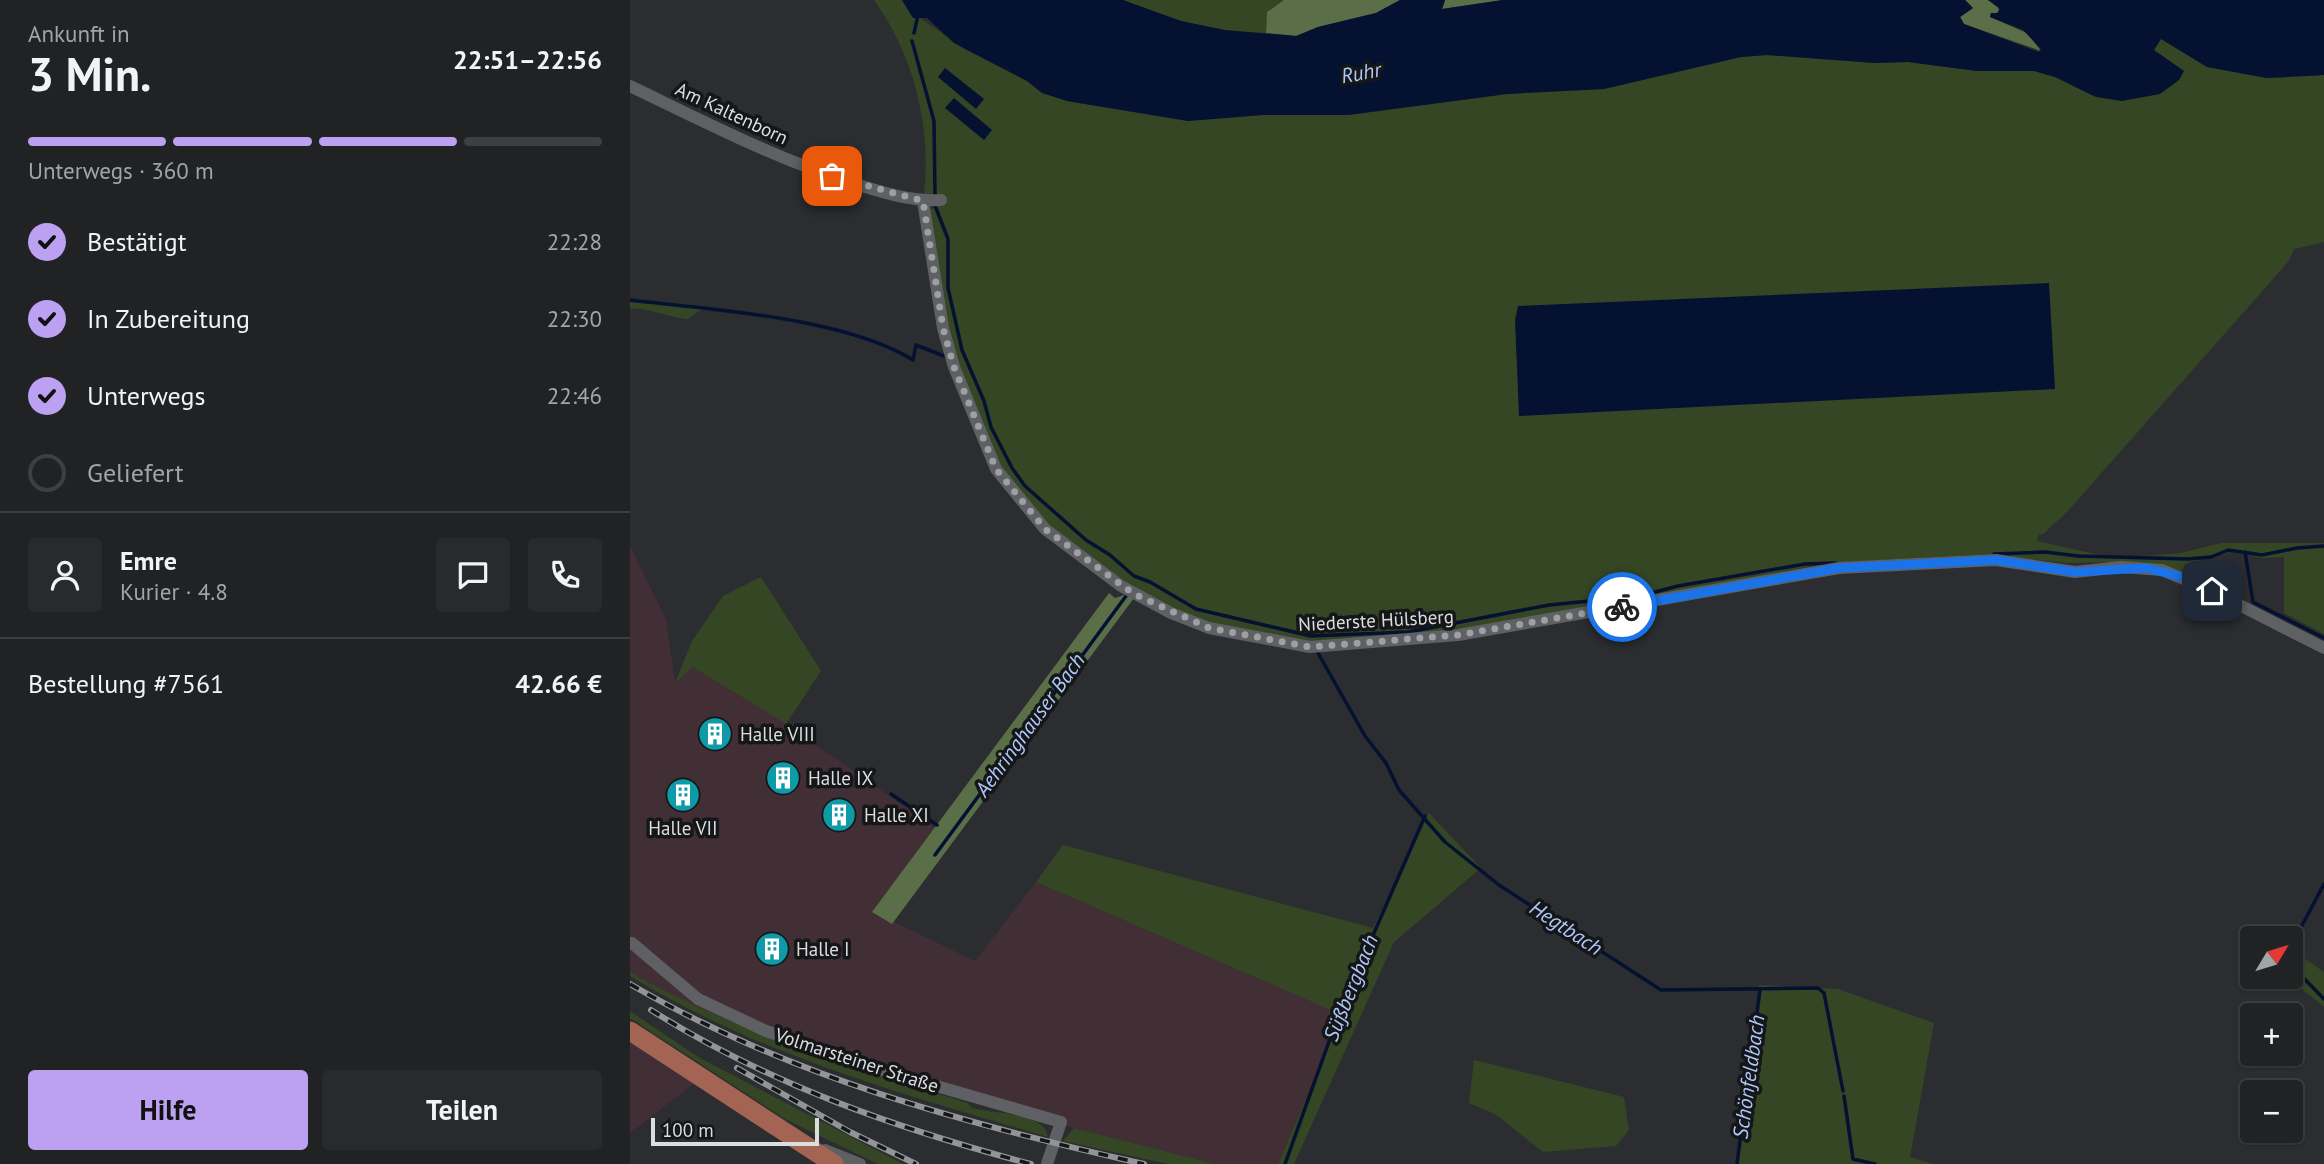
<!DOCTYPE html>
<html lang="de">
<head>
<meta charset="utf-8">
<style>
	:root { --surface:#212224; --page:#292a2c; --text:#f1f3f6; --muted:#a2a4a6; --line:#3e3f41; --accent:#bca0f2 }
	body { margin:0; font-family:"PT Sans",sans-serif; background:var(--page); color:var(--text); height:100vh; display:flex; flex-direction:column; font-size:26px; white-space:nowrap }
	* { box-sizing:border-box; margin:0 }
	p { font-size:23px; color:var(--muted) }
	.icon { flex:none; width:38px; height:38px; fill:none; stroke:currentColor; stroke-width:2; stroke-linecap:round; stroke-linejoin:round }
	.map { position:relative; flex:1; overflow:hidden }
	.sheet { display:flex; flex-direction:column; background:var(--surface); width:630px }
	.sheet>* { flex:none }
	.needle { width:46px; rotate:52deg }
	.fabs { position:absolute; left:1610px; top:926px; display:grid; gap:14px }
	.fabs a { display:grid; place-items:center; width:63px; height:63px; border-radius:7px; background:var(--surface); box-shadow:0 2px 5px #0004,0 0 0 2px var(--line); font-size:35px }
	.scale { position:absolute; left:21px; bottom:18px; width:168px; box-sizing:border-box; padding-left:7px; border:4px solid #dcdddf; border-top:0; font-size:19px; line-height:24px; white-space:nowrap; color:#dcdddf; -webkit-text-stroke:5px #151617; paint-order:stroke }
	.pin { position:absolute; display:grid; place-items:center; width:60px; height:60px; color:#fff; margin:-30px; border-radius:14px; box-shadow:0 4px 10px #0006 }
	.courier { position:absolute; display:grid; place-items:center; width:70px; height:70px; margin:-35px; border:5px solid #1a73e8; border-radius:50%; background:#fff; color:#222; box-shadow:0 2px 9px #0007 }
	.head em { font-style:normal; font-weight:600 }
	.head div { display:flex; flex-direction:column-reverse }
	.head { display:flex; align-items:center; justify-content:space-between; height:119px; padding:0 28px }
	h1 { font-size:46px; font-weight:600; line-height:52px }
	.bar { display:grid; grid-template-columns:repeat(4,1fr); gap:10px 7px; align-content:center; height:84px; padding:0 28px }
	.bar i { height:9px; border-radius:5px; background:var(--line) }
	.bar .selected { background:var(--accent) }
	.bar p { grid-column:span 4 }
	.line { display:flex; align-items:center; gap:18px; padding:0 28px; border-top:2px solid var(--line) }
	.line div { flex:1 }
	.round { display:grid; place-items:center; flex:none; width:74px; height:74px; border-radius:7px; background:var(--page) }
	ol { padding:0 28px; list-style:none }
	li { display:flex; align-items:center; gap:21px; height:77px }
	li p { margin-inline-start:auto }
	li .icon { padding:7px; border-radius:50%; background:var(--accent); color:#111; stroke-width:4 }
	li:last-child { color:var(--muted) }
	li i { width:38px; height:38px; border:4px solid var(--line); border-radius:50% }
	.primary-button { display:flex; gap:14px; margin-top:auto; padding:14px 28px }
	.primary-button a { flex:1; height:80px; border-radius:7px; background:var(--accent); color:#111; font-size:28px; font-weight:600; line-height:80px; text-align:center }
	.primary-button a+a { background:var(--page); color:var(--text) }
	main { display:flex; flex:1; min-height:0 }
	.map>svg:first-child { display:block }
	.industrial { fill:#422f36 }
	.green { fill:#354624 }
	.forest { fill:#5a6e47 }
	.water { fill:#041130 }
	.lines { fill:none; stroke-linecap:round; stroke-linejoin:round }
	.stream { stroke:#041130; stroke-width:3.5 }
	.minor { stroke:#5e6063; stroke-width:12 }
	.primary { stroke:#a36453; stroke-width:19 }
	.rail-casing { stroke:#939497; stroke-width:6 }
	.rail { stroke:#151617; stroke-width:3.5; stroke-dasharray:10; stroke-linecap:butt }
	.done { stroke:#9e9fa2; stroke-width:7; stroke-dasharray:0 12.6 }
	.route { stroke:#1a73e8; stroke-width:9 }
	.labels { text-anchor:middle; stroke-width:7; stroke-linejoin:round; paint-order:stroke }
	.street-label { font-size:19px; fill:#dcdddf; stroke:#151617 }
	.poi-label { font-size:19px; fill:#dcdddf; stroke:#151617; text-anchor:start }
	.water-label { font-size:21px; font-style:italic; fill:#aec8fa; stroke:#151617 }
</style>
</head>
<body>
<main>
<section class="sheet">
<div class="head"><div><h1>3 Min.</h1><p>Ankunft in</p></div><em>22:51–22:56</em></div>
<div class="bar"><i class="selected"></i><i class="selected"></i><i class="selected"></i><i></i><p>Unterwegs · 360 m</p></div>
<ol>
<li><svg class="icon" aria-label="check" viewBox="0 0 24 24"><path d="M5 12l5 5 9-10"/></svg>Bestätigt<p>22:28</p></li>
<li><svg class="icon" aria-label="check" viewBox="0 0 24 24"><path d="M5 12l5 5 9-10"/></svg>In Zubereitung<p>22:30</p></li>
<li><svg class="icon" aria-label="check" viewBox="0 0 24 24"><path d="M5 12l5 5 9-10"/></svg>Unterwegs<p>22:46</p></li>
<li><i></i>Geliefert</li>
</ol>
<div class="line" style="height:126px"><a class="round"><svg class="icon" aria-label="person" viewBox="0 0 24 24"><circle cx="12" cy="8" r="4"/><path d="M4 21q1-7 8-7t8 7"/></svg></a><div><b>Emre</b><p>Kurier · 4.8</p></div><a class="round"><svg class="icon" aria-label="chat" viewBox="0 0 24 24"><path d="M4 5h16v11H9l-5 4z"/></svg></a><a class="round"><svg class="icon" aria-label="phone" viewBox="0 0 24 24"><path d="M5 4h4l2 5-3 2q2 4 5 5l2-3 5 2v4C11 20 4 13 5 4z"/></svg></a></div>
<div class="line" style="height:91px"><div>Bestellung #7561</div><b>42.66 €</b></div>
<div class="primary-button"><a>Hilfe</a><a>Teilen</a></div>
</section>
<div class="map">
<svg width="1694" height="1164" viewBox="0 0 1694 1164">
	<rect width="100%" height="100%" fill="#2c2d30"/>
	<path class="industrial" d="M0,546L36,619L45,682L63,667L156,724L305,828L243,912L345,961L406,882L712,1015L648,1164H585L444,1128L137,1039L50,1000L0,972Z
		M0,1031L71,1078L0,1133Z"/>
	<path class="green" d="M244,0H272L283,18H290L336,50L437,101L558,121L632,115H718L877,94L974,89L1111,57L1137,55L1245,63L1278,62L1347,71H1404L1425,77L1466,97L1523,50L1531,38L1577,67L1637,78L1694,75V242L1664,249L1658,262L1437,512L1412,535L1409,534L1407,541L1479,557H1501L1551,553L1591,543H1694V634L1654,613V557L1633,558L1600,552L1555,564L1552,572L1498,562L1437,563L1382,557L1381,553L1197,563L902,620L692,645L579,628L446,555L366,469L324,367L292,210L306,208L304,204L293,201C303,131 285,57 244,0Z
		M493,0H654L637,12L636,33C587,33 537,20 493,0Z
		M0,302L72,309L57,319C43,318 11,306 0,309Z
		M131,577L191,671L156,724L63,667L45,683L62,641L93,596Z
		M799,813L851,868L764,942L664,1164H648L712,1015L406,882L433,845L743,928Z
		M1661,949L1694,972V1007L1657,977L1661,976Z
		M0,972C108,1034 219,1065 337,1103L342,1108C363,1114 415,1112 418,1137C272,1094 131,1056 0,976Z
		M1129,985L1208,989L1304,1023L1280,1157L1303,1164H1107Z
		M0,1011L68,1057L273,1164H248L155,1119L0,1018Z
		M844,1060L994,1097L999,1130L986,1146L913,1152L865,1114L839,1103Z
		M444,1128L585,1164H538L433,1141Z"/>
	<path class="forest" d="M654,0H770L746,13L688,27L667,36L636,33L637,12Z
		M815,0H873L812,9Z
		M1335,0H1358L1368,5L1369,13H1361L1360,17L1397,33L1411,51L1334,24L1330,17L1343,8Z
		M479,593L485,598L494,595L504,598L262,924L242,912Z"/>
	<path class="water" d="M272,0H493L551,21L595,30L666,36L688,27L746,13L770,0H815L812,9L873,0H1335L1343,8L1330,17L1334,24L1409,52L1411,49L1393,30L1360,17L1361,13H1367L1370,9L1358,0H1694V75L1637,78L1577,67L1531,39L1524,50L1554,71L1549,80L1530,94L1492,101L1466,97L1425,77L1404,71H1347L1278,62L1245,63L1137,55L1111,57L974,89L877,94L718,115H632L558,121L437,101L412,93L397,81L324,43L297,18H283Z
		M315,68L354,99L346,109L308,77Z
		M324,98L362,130L354,140L315,108Z
		M1419,283L1425,389L889,416L885,320L888,306Z"/>
	<g class="lines">
		<path class="stream" d="M284,33L288,15
			M282,41L304,121L305,195
			M304,203L318,239V288L332,350L354,401L361,427L382,468L395,486L456,540L480,555L504,576L520,582L566,609L681,636L778,632L919,605L1010,596L1048,586L1175,564L1206,563
			M0,300C82,310 213,317 283,360L286,345L314,356
			M1615,552L1623,602L1694,638
			M1364,554L1415,552L1448,556L1558,559L1581,557L1598,550L1632,555L1667,548L1694,546
			M688,653L735,736L756,763L769,790L815,842L869,885L1031,990L1188,988L1194,993L1213,1091
			M261,794L307,825
			M305,855L496,596
			M1661,946L1694,884
			M1661,965L1694,999
			M1214,1096L1223,1159L1245,1164
			M655,1164L710,1011L795,816
			M1107,1164L1130,990"/>
		<path class="minor" d="M0,86C73,121 144,158 222,183C252,192 280,202 311,200
			M293,201L313,328L324,367L366,469L415,529L491,586L541,613L579,628L680,647L828,635L1209,568L1366,560L1445,572L1491,567L1532,570L1582,591L1694,648
			M2,943L68,999L136,1031L268,1075L431,1122L417,1164
			M195,1150L230,1164"/>
		<path class="primary" d="M0,1031L204,1164"/>
		<g class="rail-casing">
			<path id="rail" d="M0,984C159,1077 336,1124 514,1164
				M21,1010C138,1084 268,1129 401,1164
				M107,1068L220,1132L286,1164"/>
		</g>
		<use href="#rail" class="rail"/>
	</g>
	<g class="lines">
		<path class="done" d="M202,176L293,201L313,328L324,367L366,469L415,529L504,594L579,628L680,647L828,635L992,607"/>
		<path class="route" d="M992,607L1209,568L1366,560L1445,572L1516,568L1548,576L1582,591"/>
	</g>
	<defs>
		<g id="building-disc" transform="scale(1.75)"><circle r="9.5" fill="#0f9aa8" stroke="#151617"/><path d="M-4-6H4V6H1V3H-1V6H-4ZM-2.5-4.3h1.7v1.8h-1.7ZM.8-4.3h1.7v1.8H.8ZM-2.5-1h1.7V.8h-1.7ZM.8-1h1.7V.8H.8Z" fill="#fff"/></g>
	</defs>
	<g fill-rule="evenodd">
		<use href="#building-disc" x="85" y="734"/>
		<use href="#building-disc" x="153" y="778"/>
		<use href="#building-disc" x="53" y="795"/>
		<use href="#building-disc" x="209" y="815"/>
		<use href="#building-disc" x="142" y="949"/>
	</g>
	<g class="labels">
		<g class="street-label">
			<text transform="translate(102 113) rotate(25)" y="7">Am Kaltenborn</text>
			<text transform="translate(746 620) rotate(-3)" y="7">Niederste Hülsberg</text>
			<text transform="translate(227 1060) rotate(18)" y="7">Volmarsteiner Straße</text>
		</g>
		<g class="poi-label">
			<text x="110" y="741">Halle VIII</text>
			<text x="178" y="785">Halle IX</text>
			<text x="234" y="822">Halle XI</text>
			<text x="53" y="835" text-anchor="middle">Halle VII</text>
			<text x="166" y="956">Halle I</text>
		</g>
		<g class="water-label">
			<text transform="translate(731 73) rotate(-10)" y="7">Ruhr</text>
			<text transform="translate(400 725) rotate(-54)" y="7">Aehringhauser Bach</text>
			<text transform="translate(936 928) rotate(33)" y="7">Hegtbach</text>
			<text transform="translate(721 988) rotate(-68)" y="7">Süßbergbach</text>
			<text transform="translate(1119 1077) rotate(-82)" y="7">Schönfeldbach</text>
		</g>
	</g>
</svg>
<div class="fabs">
<a><svg class="needle" viewBox="-14 -14 28 28"><path d="M0-13l5 13h-10z" fill="#e53935"/><path d="M0 13l5-13h-10z" fill="#a2a4a6"/></svg></a>
<a>+</a>
<a>−</a>
</div>
<div class="scale">100 m</div>
<div class="pin" style="left:202px;top:176px;background:#ea580c"><svg class="icon" aria-label="bag" viewBox="0 0 24 24"><path d="M5 8h14l-1 12H6zM9 8a3 3 0 0 1 6 0"/></svg></div>
<div class="pin" style="left:1582px;top:591px;background:#1f2937"><svg class="icon" aria-label="home" viewBox="0 0 24 24"><path d="M3 11l9-7 9 7M6 9v11h12V9"/></svg></div>
<div class="courier" style="left:992px;top:607px"><svg class="icon" aria-label="bike" viewBox="0 0 24 24"><circle cx="6" cy="16" r="4"/><circle cx="18" cy="16" r="4"/><path d="M6 16l4-8h5l3 8M10 8l3 8H6M13 5h3"/></svg></div>
</div>
</main>
</body>
</html>
